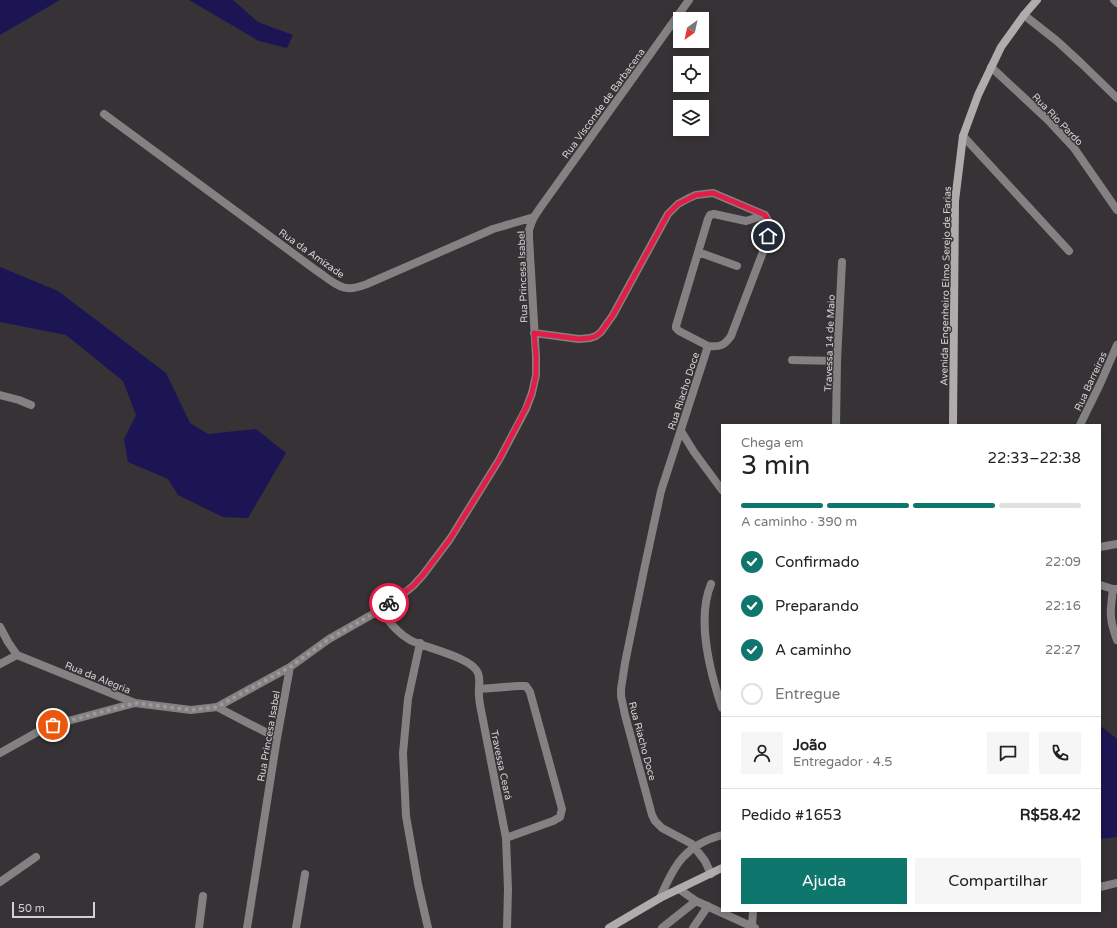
<!DOCTYPE html>
<html lang="pt">
<head>
<meta charset="utf-8">
<style>
	:root { --surface:#fff; --page:#f6f6f6; --text:#222; --muted:#767676; --line:#e0e0e0; --accent:#0f766e }
	body { margin:0; font-family:"Varela Round",sans-serif; background:var(--page); color:var(--text); height:100vh; display:flex; flex-direction:column; font-size:15px; white-space:nowrap }
	* { box-sizing:border-box; margin:0 }
	p { font-size:13px; color:var(--muted) }
	.icon { flex:none; width:22px; height:22px; fill:none; stroke:currentColor; stroke-width:2; stroke-linecap:round; stroke-linejoin:round }
	.map { position:relative; flex:1; overflow:hidden }
	.details { position:absolute; left:721px; top:424px; width:380px; height:488px; display:flex; flex-direction:column; background:var(--surface); border-radius:0px; box-shadow:0 2px 6px #0003 }
	.details>* { flex:none }
	.needle { width:26px; rotate:213deg }
	.controls { position:absolute; left:673px; top:12px; display:grid; gap:8px }
	.controls a { display:grid; place-items:center; width:36px; height:36px; border-radius:0px; background:var(--surface); box-shadow:0 2px 6px #0003; font-size:20px }
	.scale { position:absolute; left:12px; bottom:10px; width:83px; box-sizing:border-box; padding-left:4px; border:2px solid #d4d1d3; border-top:0; font-size:11px; line-height:14px; white-space:nowrap; color:#d4d1d3; -webkit-text-stroke:3px #363235; paint-order:stroke }
	.pin { position:absolute; display:grid; place-items:center; width:34px; height:34px; color:#fff; margin:-17px; border:2px solid #fff; border-radius:50%; box-shadow:0 1px 4px #0007 }
	.courier { position:absolute; display:grid; place-items:center; width:40px; height:40px; margin:-20px; border:3px solid #e11d48; border-radius:50%; background:#fff; color:#222; box-shadow:0 1px 5px #0007 }
	.summary em { font-style:normal; font-weight:600 }
	.summary div { display:flex; flex-direction:column-reverse }
	.summary { display:flex; align-items:center; justify-content:space-between; height:68px; padding:0 20px }
	h1 { font-size:26px; font-weight:600; line-height:30px }
	.bar { display:grid; grid-template-columns:repeat(4,1fr); gap:6px 4px; align-content:center; height:48px; padding:0 20px }
	.bar i { height:5px; border-radius:3px; background:var(--line) }
	.bar .on { background:var(--accent) }
	.bar p { grid-column:span 4 }
	.line { display:flex; align-items:center; gap:10px; padding:0 20px; border-top:1px solid var(--line) }
	.line div { flex:1 }
	.round { display:grid; place-items:center; flex:none; width:42px; height:42px; border-radius:0px; background:var(--page) }
	ol { padding:0 20px; list-style:none }
	li { display:flex; align-items:center; gap:12px; height:44px }
	li p { margin-inline-start:auto }
	li .icon { padding:4px; border-radius:50%; background:var(--accent); color:#fff; stroke-width:4 }
	li:last-child { color:var(--muted) }
	li i { width:22px; height:22px; border:2px solid var(--line); border-radius:50% }
	.action { display:flex; gap:8px; margin-top:auto; padding:8px 20px }
	.action a { flex:1; height:46px; border-radius:0px; background:var(--accent); color:#fff; font-size:16px; font-weight:600; line-height:46px; text-align:center }
	.action a+a { background:var(--page); color:var(--text) }
	.map>svg:first-child { display:block }
	.water { fill:#1b1653 }
	.lines { fill:none; stroke-linecap:round; stroke-linejoin:round }
	.minor { stroke:#838181; stroke-width:8 }
	.secondary { stroke:#b0acac; stroke-width:8 }
	.done { stroke:#9d999c; stroke-width:4; stroke-dasharray:0 7.2 }
	.route { stroke:#e11d48; stroke-width:5 }
	.labels { text-anchor:middle; stroke-width:3; stroke-linejoin:round; paint-order:stroke }
	.street-label { font-size:10px; fill:#d4d1d3; stroke:#363235 }
</style>
</head>
<body>
<div class="map">
<svg width="1117" height="928" viewBox="0 0 1117 928">
	<rect width="100%" height="100%" fill="#363235"/>
	<path class="water" d="M0,0H60L0,35Z
		M189,0H233L258,22L293,35L287,48L259,41Z
		M0,267L58,291L166,373L190,423L208,434L256,429L286,453L248,518L223,517L178,495L168,479L128,462L124,439L136,415L123,381L66,335L0,322Z
		M1102,727L1117,739V837L1100,839V728Z"/>
	<g class="lines">
		<path class="minor" d="M1114,0L1117,3
			M1024,15L1057,41L1082,64L1117,98
			M991,67L1048,120L1074,148L1117,210
			M104,114L317,271C325,276 338,288 348,288C354,289 361,286 367,284L493,229L534,217
			M963,136L1069,251
			M698,252L737,266
			M534,333L579,339L590,338L596,336L601,332L613,315L668,214L678,204L689,198L696,195L713,193L765,215C770,222 770,228 769,236L731,336C724,346 720,347 708,346L661,491L644,570L625,663L621,689V696L625,715L652,815L655,821L662,828L692,844L705,861L711,874
			M708,346L679,331L676,328V326L708,219L710,215L714,214L746,221L765,215
			M792,360L837,361
			M0,395L19,400L31,405
			M836,425L837,361L842,262
			M1080,425L1101,382L1117,345
			M681,431L694,452L722,490
			M1100,547L1117,544
			M711,584C696,620 710,672 722,708
			M1100,585L1113,589H1117
			M1113,589C1110,612 1109,619 1117,640
			M380,610C389,621 397,633 410,640C425,648 472,657 478,673C481,680 478,688 479,695C479,700 480,705 481,710L506,838L508,889L507,928
			M0,627L8,642L17,655
			M420,643L408,699L403,753L406,816L418,884L428,928
			M17,655L135,703L191,710L217,707L290,667
			M0,664L17,655
			M479,689L518,686H526L530,692L562,809L560,817L553,821L506,838
			M217,707L277,738
			M0,753L41,730L53,725L135,703
			M0,882L36,857
			M1100,887L1117,883
			M679,889L696,901L755,928
			M660,898C674,865 685,845 722,835
			M752,926L753,911
			M199,928L203,896
			M247,928L277,738L290,667L329,639L380,610L402,595L413,586L423,575L450,539L499,460L526,409L532,393L536,375V356L529,238V230L531,224L534,217L540,208L689,0
			M296,928L305,874
			M662,928L696,901
			M693,928L708,906"/>
		<path class="secondary" d="M953,425L955,201L963,136L978,95L1001,47L1024,15L1037,0
			M609,928L660,898L722,868"/>
	</g>
	<g class="lines">
		<path class="done" d="M53,725L135,703L191,710L217,707L290,667L329,639L380,610L389,603"/>
		<path class="route" d="M389,603L413,586L423,575L450,539L499,460L526,408L532,393L536,375V356L534,333L579,339L590,338L596,336L601,332L613,315L668,214L678,204L696,195L713,193L765,215C770,222 770,228 768,236"/>
	</g>
	<g class="labels">
		<g class="street-label">
			<text transform="translate(603 103) rotate(-54)" y="4">Rua Visconde de Barbacena</text>
			<text transform="translate(1058 119) rotate(46)" y="4">Rua Rio Pardo</text>
			<text transform="translate(312 253) rotate(35)" y="4">Rua da Amizade</text>
			<text transform="translate(522 277) rotate(-92)" y="4">Rua Princesa Isabel</text>
			<text transform="translate(945 286) rotate(-89)" y="4">Avenida Engenheiro Elmo Serejo de Farias</text>
			<text transform="translate(829 343) rotate(-88)" y="4">Travessa 14 de Maio</text>
			<text transform="translate(1090 381) rotate(-65)" y="4">Rua Barreiras</text>
			<text transform="translate(683 391) rotate(-72)" y="4">Rua Riacho Doce</text>
			<text transform="translate(98 677) rotate(22)" y="4">Rua da Alegria</text>
			<text transform="translate(268 736) rotate(-80)" y="4">Rua Princesa Isabel</text>
			<text transform="translate(643 741) rotate(75)" y="4">Rua Riacho Doce</text>
			<text transform="translate(502 765) rotate(78)" y="4">Travessa Ceará</text>
		</g>
	</g>
</svg>
<div class="controls">
<a><svg class="needle" viewBox="-14 -14 28 28"><path d="M0-13l5 13h-10z" fill="#e53935"/><path d="M0 13l5-13h-10z" fill="#767676"/></svg></a>
<a><svg class="icon" aria-label="locate" viewBox="0 0 24 24"><circle cx="12" cy="12" r="6"/><path d="M12 2v4M12 18v4M2 12h4M18 12h4"/></svg></a>
<a><svg class="icon" aria-label="layers" viewBox="0 0 24 24"><path d="M12 4l9 5-9 5-9-5zM3 14l9 5 9-5"/></svg></a>
</div>
<div class="scale">50 m</div>
<div class="pin" style="left:53px;top:725px;background:#ea580c"><svg class="icon" aria-label="bag" viewBox="0 0 24 24"><path d="M5 8h14l-1 12H6zM9 8a3 3 0 0 1 6 0"/></svg></div>
<div class="pin" style="left:768px;top:236px;background:#1f2937"><svg class="icon" aria-label="home" viewBox="0 0 24 24"><path d="M3 11l9-7 9 7M6 9v11h12V9"/></svg></div>
<div class="courier" style="left:389px;top:603px"><svg class="icon" aria-label="bike" viewBox="0 0 24 24"><circle cx="6" cy="16" r="4"/><circle cx="18" cy="16" r="4"/><path d="M6 16l4-8h5l3 8M10 8l3 8H6M13 5h3"/></svg></div>
<section class="details">
<div class="summary"><div><h1>3 min</h1><p>Chega em</p></div><em>22:33–22:38</em></div>
<div class="bar"><i class="on"></i><i class="on"></i><i class="on"></i><i></i><p>A caminho · 390 m</p></div>
<ol>
<li><svg class="icon" aria-label="check" viewBox="0 0 24 24"><path d="M5 12l5 5 9-10"/></svg>Confirmado<p>22:09</p></li>
<li><svg class="icon" aria-label="check" viewBox="0 0 24 24"><path d="M5 12l5 5 9-10"/></svg>Preparando<p>22:16</p></li>
<li><svg class="icon" aria-label="check" viewBox="0 0 24 24"><path d="M5 12l5 5 9-10"/></svg>A caminho<p>22:27</p></li>
<li><i></i>Entregue</li>
</ol>
<div class="line" style="height:72px"><a class="round"><svg class="icon" aria-label="person" viewBox="0 0 24 24"><circle cx="12" cy="8" r="4"/><path d="M4 21q1-7 8-7t8 7"/></svg></a><div><b>João</b><p>Entregador · 4.5</p></div><a class="round"><svg class="icon" aria-label="chat" viewBox="0 0 24 24"><path d="M4 5h16v11H9l-5 4z"/></svg></a><a class="round"><svg class="icon" aria-label="phone" viewBox="0 0 24 24"><path d="M5 4h4l2 5-3 2q2 4 5 5l2-3 5 2v4C11 20 4 13 5 4z"/></svg></a></div>
<div class="line" style="height:52px"><div>Pedido #1653</div><b>R$58.42</b></div>
<div class="action"><a>Ajuda</a><a>Compartilhar</a></div>
</section>
</div>
</body>
</html>
